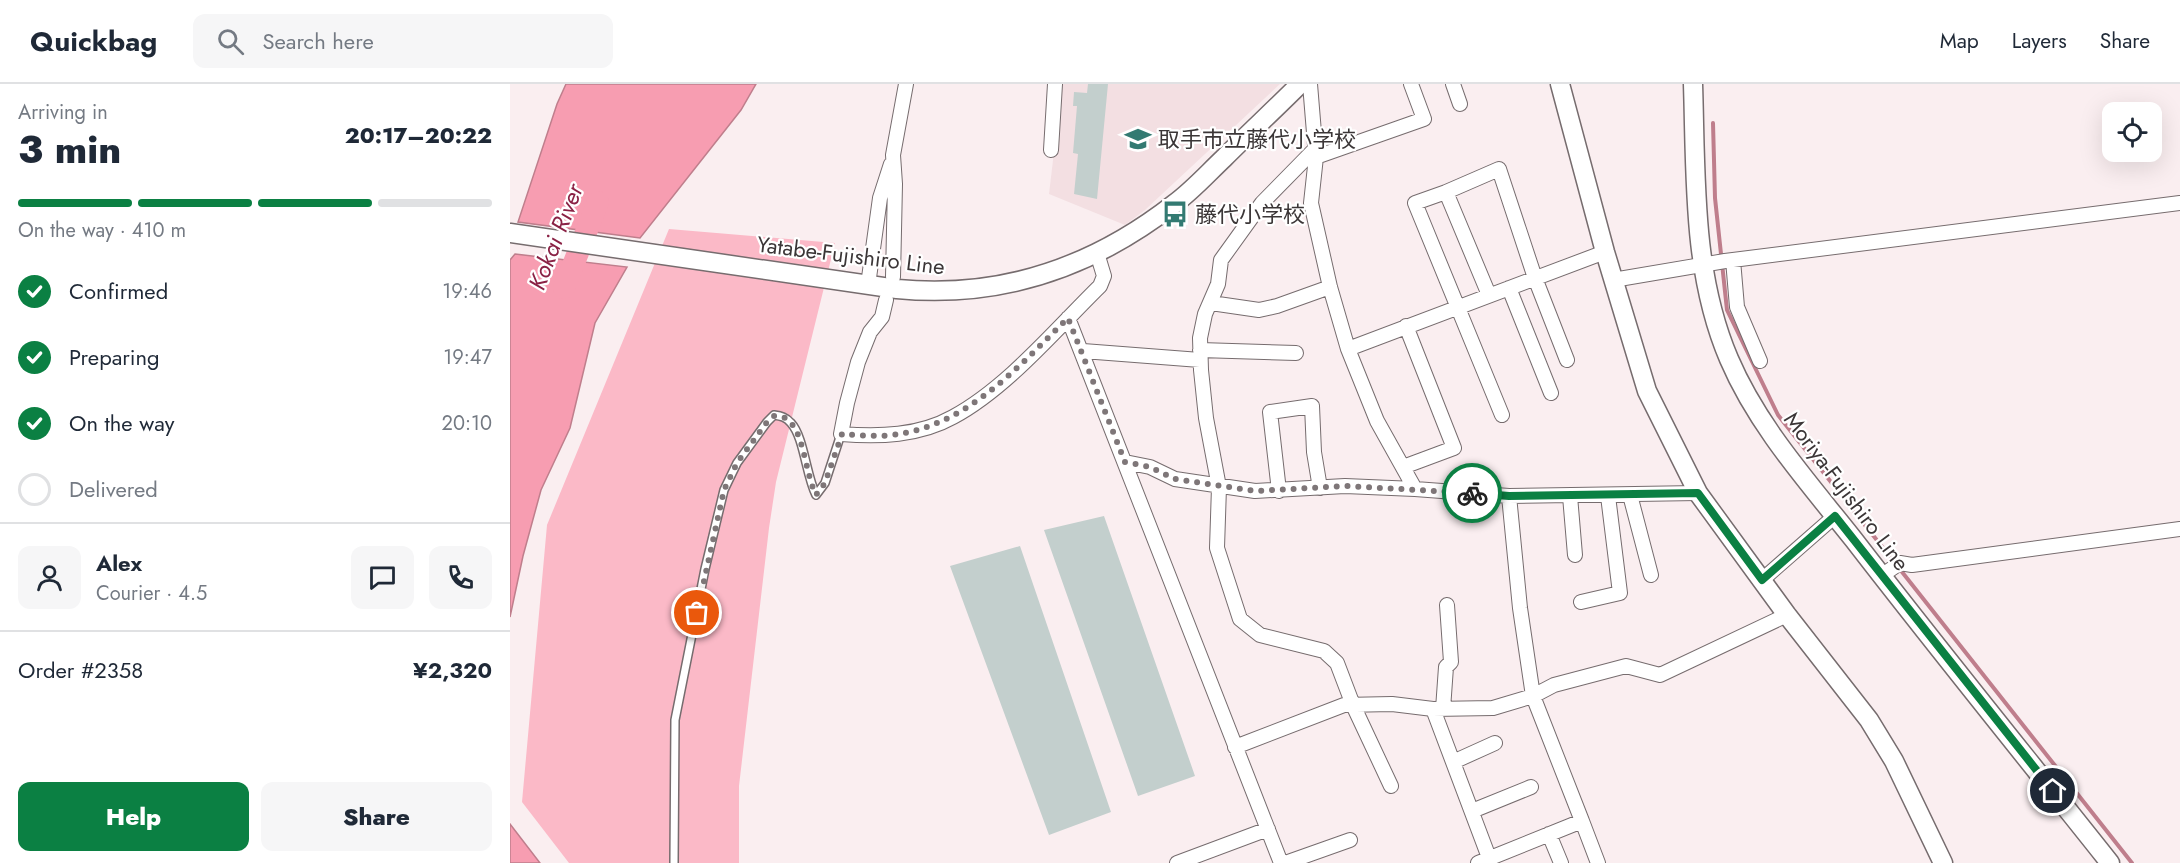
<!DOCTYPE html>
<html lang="en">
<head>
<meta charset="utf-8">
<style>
	:root { --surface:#fff; --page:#f6f6f7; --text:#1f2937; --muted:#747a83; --line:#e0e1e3; --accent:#0b8043 }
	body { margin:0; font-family:Jost,"Noto Sans JP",sans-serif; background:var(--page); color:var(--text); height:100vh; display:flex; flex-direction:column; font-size:22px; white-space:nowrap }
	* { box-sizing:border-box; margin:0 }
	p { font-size:20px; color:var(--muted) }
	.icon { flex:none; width:33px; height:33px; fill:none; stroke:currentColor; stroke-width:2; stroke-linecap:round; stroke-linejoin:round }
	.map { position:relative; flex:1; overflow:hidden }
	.panel { display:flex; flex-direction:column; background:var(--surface); width:510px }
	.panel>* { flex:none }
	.controls { position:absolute; left:1592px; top:18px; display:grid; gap:12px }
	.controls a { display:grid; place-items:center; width:60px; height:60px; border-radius:12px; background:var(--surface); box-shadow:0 6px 24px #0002; font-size:30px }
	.pin { position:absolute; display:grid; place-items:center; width:51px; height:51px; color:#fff; margin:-26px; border:3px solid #fff; border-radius:50%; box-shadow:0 2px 6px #0007 }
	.courier { position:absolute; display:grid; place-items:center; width:60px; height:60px; margin:-30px; border:4px solid #0b8043; border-radius:50%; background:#fff; color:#222; box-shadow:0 2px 8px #0007 }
	.summary em { font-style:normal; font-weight:800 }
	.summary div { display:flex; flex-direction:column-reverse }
	.summary { display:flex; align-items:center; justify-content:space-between; height:102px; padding:0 18px }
	h1 { font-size:39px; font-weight:800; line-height:45px }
	.bar { display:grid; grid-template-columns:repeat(4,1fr); gap:9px 6px; align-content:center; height:72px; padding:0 18px }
	.bar i { height:8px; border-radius:4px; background:var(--line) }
	.bar .selected { background:var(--accent) }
	.bar p { grid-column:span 4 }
	.line { display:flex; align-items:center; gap:15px; padding:0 18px; border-top:2px solid var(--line) }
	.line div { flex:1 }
	.round { display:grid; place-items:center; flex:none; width:63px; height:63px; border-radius:12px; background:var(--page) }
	ol { padding:0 18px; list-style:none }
	li { display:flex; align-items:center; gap:18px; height:66px }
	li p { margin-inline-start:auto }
	li .icon { padding:6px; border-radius:50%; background:var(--accent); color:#fff; stroke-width:4 }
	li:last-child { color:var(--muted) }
	li i { width:33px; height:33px; border:3px solid var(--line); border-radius:50% }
	.cta { display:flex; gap:12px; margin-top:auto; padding:12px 18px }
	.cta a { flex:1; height:69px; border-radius:12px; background:var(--accent); color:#fff; font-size:24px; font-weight:800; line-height:69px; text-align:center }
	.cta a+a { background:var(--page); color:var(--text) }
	header { display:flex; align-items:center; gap:36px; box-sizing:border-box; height:84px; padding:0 30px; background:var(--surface); border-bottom:2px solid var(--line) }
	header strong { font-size:28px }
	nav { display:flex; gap:33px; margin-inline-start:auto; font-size:21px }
	.search { width:420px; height:54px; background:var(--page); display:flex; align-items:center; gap:15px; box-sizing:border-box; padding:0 21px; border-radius:12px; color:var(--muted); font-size:22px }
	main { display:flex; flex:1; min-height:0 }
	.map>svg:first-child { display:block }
	.built { fill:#f3dfe2 }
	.green { fill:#fbb9c7 }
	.water { fill:#f79db1; stroke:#bf7e8c; stroke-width:1.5 }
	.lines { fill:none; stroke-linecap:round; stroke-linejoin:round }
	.stream { stroke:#bf7e8c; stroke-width:4 }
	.river { stroke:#f79db1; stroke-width:22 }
	.building { fill:#c3cfcd }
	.lane-casing { stroke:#766c6e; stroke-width:10 }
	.street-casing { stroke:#766c6e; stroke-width:16 }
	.secondary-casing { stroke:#766c6e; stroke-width:21 }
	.lane { stroke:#fff; stroke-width:7 }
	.street { stroke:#fff; stroke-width:14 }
	.secondary { stroke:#fff; stroke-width:18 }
	.done { stroke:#7e7678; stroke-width:6; stroke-dasharray:0 10.8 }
	.route { stroke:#0b8043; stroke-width:8 }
	.labels { text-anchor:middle; stroke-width:4.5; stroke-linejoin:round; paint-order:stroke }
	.poi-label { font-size:22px; fill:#3b3637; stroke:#fff; text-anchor:start }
	.street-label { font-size:22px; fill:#3b3637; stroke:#fff }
	.water-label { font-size:24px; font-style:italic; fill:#8a2245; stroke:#fff }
</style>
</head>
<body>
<header>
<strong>Quickbag</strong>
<div class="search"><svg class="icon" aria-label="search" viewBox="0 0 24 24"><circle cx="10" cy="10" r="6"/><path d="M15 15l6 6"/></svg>Search here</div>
<nav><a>Map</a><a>Layers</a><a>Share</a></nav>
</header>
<main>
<section class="panel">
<div class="summary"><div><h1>3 min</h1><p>Arriving in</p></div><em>20:17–20:22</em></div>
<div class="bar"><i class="selected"></i><i class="selected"></i><i class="selected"></i><i></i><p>On the way · 410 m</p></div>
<ol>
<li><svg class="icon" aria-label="check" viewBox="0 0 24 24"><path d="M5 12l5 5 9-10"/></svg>Confirmed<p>19:46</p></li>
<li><svg class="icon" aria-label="check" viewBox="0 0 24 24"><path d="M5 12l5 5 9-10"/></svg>Preparing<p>19:47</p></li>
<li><svg class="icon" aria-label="check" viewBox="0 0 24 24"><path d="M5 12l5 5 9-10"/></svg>On the way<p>20:10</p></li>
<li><i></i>Delivered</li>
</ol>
<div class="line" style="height:108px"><a class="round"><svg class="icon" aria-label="person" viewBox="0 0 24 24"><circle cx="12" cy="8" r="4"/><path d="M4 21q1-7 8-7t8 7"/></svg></a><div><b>Alex</b><p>Courier · 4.5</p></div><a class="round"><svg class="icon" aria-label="chat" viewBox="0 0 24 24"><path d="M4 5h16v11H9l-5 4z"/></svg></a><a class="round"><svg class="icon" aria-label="phone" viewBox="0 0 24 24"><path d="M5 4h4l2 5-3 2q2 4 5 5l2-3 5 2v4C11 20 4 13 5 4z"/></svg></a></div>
<div class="line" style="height:78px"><div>Order #2358</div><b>¥2,320</b></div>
<div class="cta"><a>Help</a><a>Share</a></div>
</section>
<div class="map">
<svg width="1670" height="779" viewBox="0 0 1670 779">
	<rect width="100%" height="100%" fill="#faeef0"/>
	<path class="built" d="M552,0H770L635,126L615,141L539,110Z"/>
	<path class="green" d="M159,145L325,159L266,398L259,444L229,702V779H59L12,718L37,441Z"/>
	<path class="water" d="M56,0H246L231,26L130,154L8,138L47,20Z
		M5,170L117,183L85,239L60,344L31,406L13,472L0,533V176Z
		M0,740L30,779H0Z"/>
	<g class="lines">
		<path class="stream" d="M1203,39L1205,114L1217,226L1268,331L1622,779"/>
		<path class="river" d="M54,204L88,118"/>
	</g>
	<path class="building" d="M578,0H598L587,115L564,110L568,70L563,69L567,22H563L564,8L577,9Z
		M594,432L685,692L628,712L534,446Z
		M510,462L601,728L539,751L440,482Z"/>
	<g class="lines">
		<g class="lane-casing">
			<path id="lane" d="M164,779L165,636L195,485L214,406L227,379L257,338L264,331C271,332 276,333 281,339C294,353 296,391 306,411L315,399L331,350"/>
		</g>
		<g class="street-casing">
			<path id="street" d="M800,0L806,73L801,119L820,203L838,265L867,337L905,405
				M943,0L950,20
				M805,65L752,119L711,176L708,200L695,230L690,254L691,286L696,334L709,403L707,464L730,535L750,551L814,567L827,579L843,621L881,702
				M541,66L545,0
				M806,73L914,35L901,0
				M936,108L989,85L1025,194L1057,276
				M1223,176L1227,223L1250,277
				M383,193L385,100L383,71L396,0
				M1103,196L1215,177L1670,119
				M358,201L370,114L381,80
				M999,204L1041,309
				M979,211L936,108L905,119L992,331
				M376,216L372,233L360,248L348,278L337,319L331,350C369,353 409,352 443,333C497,304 546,245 590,202L594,192L587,169
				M701,219L749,226L767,222L820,203
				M558,234L771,779
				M838,265L1095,168
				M690,266L786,269
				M573,267L690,276
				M615,378L640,383L665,395L745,407L835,402L905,405L999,412L1188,409
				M893,383L944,364L896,242
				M769,407L760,328L802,322L804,368L810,404
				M1120,411L1141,491
				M1060,412L1065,471
				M1371,492L1390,479L1402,481L1670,445
				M1252,496L1325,432
				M1071,518L1110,509L1098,412
				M923,625L981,779
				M933,625L936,583L941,578L937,521
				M725,663L834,621L882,620L923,625L983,624L1023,612L1044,601L1116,582L1150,591L1277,531
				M943,678L985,659
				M962,727L1021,703
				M1072,737L1088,779
				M1039,750L1051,779
				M667,779L758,745
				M775,779L840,756
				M968,779L1072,737L1023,612L1010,524L999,412"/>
		</g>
		<g class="secondary-casing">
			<path id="secondary" d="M1050,0L1095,168L1137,307L1188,409L1277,531L1359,636L1384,677L1433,779
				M1183,0C1186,92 1182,189 1219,275C1248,343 1299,399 1344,456C1428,565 1515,672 1600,779
				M0,149L387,205C490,215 583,183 664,120C682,107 698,89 714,74C739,49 765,25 790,0"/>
		</g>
		<use href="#lane" class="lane"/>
		<use href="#street" class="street"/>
		<use href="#secondary" class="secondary"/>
	</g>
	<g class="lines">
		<path class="done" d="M187,529L214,406L227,379L257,338L264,332C271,332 276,333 281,339C294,353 296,391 306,411L315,399L332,350C348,351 365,353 382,351C457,342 507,284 558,234L615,378L640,383L665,395L745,407L836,402L962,409"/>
		<path class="route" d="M962,409L999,412L1188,409L1252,496L1325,432L1543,707"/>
	</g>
	<defs>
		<g id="school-bare" transform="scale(2.07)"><path d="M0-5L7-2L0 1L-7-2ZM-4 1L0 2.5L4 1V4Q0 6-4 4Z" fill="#337a72" stroke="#fff" stroke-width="2.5" paint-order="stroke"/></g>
		<g id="bus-bare" transform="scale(2.07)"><path d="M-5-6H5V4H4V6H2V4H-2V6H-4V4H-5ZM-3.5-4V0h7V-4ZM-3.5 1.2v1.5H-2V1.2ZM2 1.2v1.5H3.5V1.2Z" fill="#337a72" stroke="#fff" stroke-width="2.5" paint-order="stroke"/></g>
	</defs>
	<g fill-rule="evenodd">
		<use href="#school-bare" x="628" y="55"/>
		<use href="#bus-bare" x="665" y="130"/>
	</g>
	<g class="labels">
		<g class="poi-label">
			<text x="648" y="63">取手市立藤代小学校</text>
			<text x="685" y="138">藤代小学校</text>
		</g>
		<g class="street-label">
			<text transform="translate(341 171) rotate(7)" y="8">Yatabe-Fujishiro Line</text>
			<text transform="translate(1337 407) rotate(53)" y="8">Moriya-Fujishiro Line</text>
		</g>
		<g class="water-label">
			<text transform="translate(46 153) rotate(-69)" y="8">Kokai River</text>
		</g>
	</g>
</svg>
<div class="controls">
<a><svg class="icon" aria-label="locate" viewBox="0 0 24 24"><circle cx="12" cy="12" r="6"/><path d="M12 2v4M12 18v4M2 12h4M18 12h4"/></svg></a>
</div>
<div class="pin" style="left:187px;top:529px;background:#ea580c"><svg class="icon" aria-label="bag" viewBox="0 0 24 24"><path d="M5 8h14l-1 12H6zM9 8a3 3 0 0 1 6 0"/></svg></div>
<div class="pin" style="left:1543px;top:707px;background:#1f2937"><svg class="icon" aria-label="home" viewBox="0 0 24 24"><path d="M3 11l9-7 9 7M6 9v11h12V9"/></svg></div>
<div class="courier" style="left:962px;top:409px"><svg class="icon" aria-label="bike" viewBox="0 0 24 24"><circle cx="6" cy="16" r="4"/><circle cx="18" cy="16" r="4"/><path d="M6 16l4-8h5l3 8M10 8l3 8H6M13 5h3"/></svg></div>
</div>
</main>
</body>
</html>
